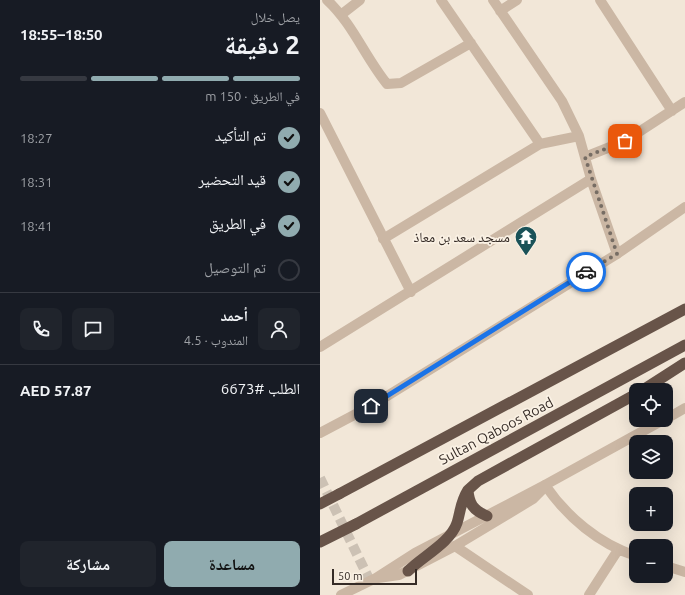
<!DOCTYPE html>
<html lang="ar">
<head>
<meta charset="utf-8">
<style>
	:root { --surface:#171b24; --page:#20242c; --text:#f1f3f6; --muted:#9ea1a6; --line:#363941; --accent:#90abaf }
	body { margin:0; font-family:Ubuntu,"Noto Naskh Arabic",sans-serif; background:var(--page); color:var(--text); direction:rtl; height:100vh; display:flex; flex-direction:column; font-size:15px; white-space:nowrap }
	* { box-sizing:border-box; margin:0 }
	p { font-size:13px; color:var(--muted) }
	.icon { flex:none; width:22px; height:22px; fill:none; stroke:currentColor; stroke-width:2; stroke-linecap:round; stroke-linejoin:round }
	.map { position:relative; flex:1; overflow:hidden; direction:ltr }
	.panel { display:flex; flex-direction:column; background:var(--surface); width:320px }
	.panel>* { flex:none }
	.controls { position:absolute; left:309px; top:383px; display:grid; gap:8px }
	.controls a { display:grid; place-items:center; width:44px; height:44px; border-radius:8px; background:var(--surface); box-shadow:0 4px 16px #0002; font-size:20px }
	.scale { position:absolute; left:12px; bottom:10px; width:85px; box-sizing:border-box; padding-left:4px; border:2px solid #352b26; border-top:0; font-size:11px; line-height:14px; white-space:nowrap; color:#352b26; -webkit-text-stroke:3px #faf1e4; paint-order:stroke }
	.pin { position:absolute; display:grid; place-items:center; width:34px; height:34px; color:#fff; margin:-17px; border-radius:8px; box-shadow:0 2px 6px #0006 }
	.courier { position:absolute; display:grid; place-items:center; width:40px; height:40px; margin:-20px; border:3px solid #1a73e8; border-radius:50%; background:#fff; color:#222; box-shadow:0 1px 5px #0007 }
	.summary em { font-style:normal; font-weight:700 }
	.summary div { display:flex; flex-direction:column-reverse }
	.summary { display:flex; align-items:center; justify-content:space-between; height:68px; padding:0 20px }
	h1 { font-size:26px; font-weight:700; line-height:30px }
	.bar { display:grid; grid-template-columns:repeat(4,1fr); gap:6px 4px; align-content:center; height:48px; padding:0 20px }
	.bar i { height:5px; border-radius:3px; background:var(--line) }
	.bar .current { background:var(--accent) }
	.bar p { grid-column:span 4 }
	.line { display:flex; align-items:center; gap:10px; padding:0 20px; border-top:1px solid var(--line) }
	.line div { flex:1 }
	.round { display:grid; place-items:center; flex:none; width:42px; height:42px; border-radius:8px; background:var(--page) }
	ol { padding:0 20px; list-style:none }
	li { display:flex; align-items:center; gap:12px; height:44px }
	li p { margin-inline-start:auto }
	li .icon { padding:4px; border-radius:50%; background:var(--accent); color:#111; stroke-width:4 }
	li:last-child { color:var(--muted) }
	li i { width:22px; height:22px; border:2px solid var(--line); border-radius:50% }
	.cta { display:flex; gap:8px; margin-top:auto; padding:8px 20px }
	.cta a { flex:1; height:46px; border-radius:8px; background:var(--accent); color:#111; font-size:16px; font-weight:700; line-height:46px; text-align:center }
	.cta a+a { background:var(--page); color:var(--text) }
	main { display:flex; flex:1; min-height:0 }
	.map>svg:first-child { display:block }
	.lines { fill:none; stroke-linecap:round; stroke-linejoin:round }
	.tertiary-tunnel { stroke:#ccc1b4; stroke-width:10; stroke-dasharray:10 5; stroke-linecap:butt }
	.minor { stroke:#cbb7a4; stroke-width:10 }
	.tertiary { stroke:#cbb7a4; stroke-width:10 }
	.trunk { stroke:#685449; stroke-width:11 }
	.trunk-bridge { stroke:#685449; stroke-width:11 }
	.done { stroke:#776d64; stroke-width:4; stroke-dasharray:0 7.2 }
	.route { stroke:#1a73e8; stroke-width:5 }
	.labels { text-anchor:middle; stroke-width:3.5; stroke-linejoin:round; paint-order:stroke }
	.poi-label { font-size:14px; fill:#352b26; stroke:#faf1e4; text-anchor:end }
	.street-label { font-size:14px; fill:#352b26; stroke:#faf1e4 }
</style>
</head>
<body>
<main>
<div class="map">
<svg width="365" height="595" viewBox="0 0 365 595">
	<rect width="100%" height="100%" fill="#f2e7d8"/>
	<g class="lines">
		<path class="tertiary-tunnel" d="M0,478L50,581"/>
		<path class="minor" d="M7,0C33,24 45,57 67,84L81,83L151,43
			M121,0L220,144
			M173,0L242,101L259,136L271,179L297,254
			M280,0L352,111
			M180,11L197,0
			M22,14L40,0
			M0,113L91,292
			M265,157L305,141L365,102
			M63,239L220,144L259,136
			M0,347L271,179
			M225,485C247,517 279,544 316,556
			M135,546L208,595
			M346,566L365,572
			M269,595L298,550"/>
		<path class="tertiary" d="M346,419L365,408
			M0,433L51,406L297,254L365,207
			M58,578L79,575L135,546L213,499L222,490
			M21,595L56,578L95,553L225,485L343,420"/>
		<path class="trunk" d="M323,390L365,363
			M19,494L365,309
			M167,516C153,510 149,504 148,490L158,481L316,394
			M36,524L365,345
			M88,571C103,556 130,543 137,523C141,510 140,503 148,490"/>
		<path class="trunk-bridge" d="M0,504L19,494
			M0,542L36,524"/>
	</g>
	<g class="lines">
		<path class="done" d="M266,272L297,254L265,157L305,141"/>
		<path class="route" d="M51,406L266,272"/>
	</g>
	<defs>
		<g id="temple-pin" transform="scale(1.15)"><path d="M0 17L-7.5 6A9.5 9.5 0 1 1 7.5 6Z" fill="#1a5258" stroke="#faf1e4"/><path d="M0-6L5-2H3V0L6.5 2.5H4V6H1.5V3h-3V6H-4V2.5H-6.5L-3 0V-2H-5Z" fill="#fff"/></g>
	</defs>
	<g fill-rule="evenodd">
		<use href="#temple-pin" x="206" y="237"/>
	</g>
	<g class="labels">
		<g class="poi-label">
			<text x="190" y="242">مسجد سعد بن معاذ</text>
		</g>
		<g class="street-label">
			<text transform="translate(176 431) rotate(-28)" y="5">Sultan Qaboos Road</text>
		</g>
	</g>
</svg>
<div class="controls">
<a><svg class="icon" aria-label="locate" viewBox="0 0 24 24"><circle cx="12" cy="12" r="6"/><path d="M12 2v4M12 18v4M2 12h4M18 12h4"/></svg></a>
<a><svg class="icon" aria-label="layers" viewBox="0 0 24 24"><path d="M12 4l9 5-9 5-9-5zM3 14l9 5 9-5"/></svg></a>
<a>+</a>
<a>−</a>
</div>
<div class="scale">50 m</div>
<div class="pin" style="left:305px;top:141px;background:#ea580c"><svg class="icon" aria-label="bag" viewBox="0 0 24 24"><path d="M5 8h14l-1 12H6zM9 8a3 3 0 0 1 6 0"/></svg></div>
<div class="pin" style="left:51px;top:406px;background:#1f2937"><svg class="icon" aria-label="home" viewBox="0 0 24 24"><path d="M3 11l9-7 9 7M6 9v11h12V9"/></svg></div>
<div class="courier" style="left:266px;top:272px"><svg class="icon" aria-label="car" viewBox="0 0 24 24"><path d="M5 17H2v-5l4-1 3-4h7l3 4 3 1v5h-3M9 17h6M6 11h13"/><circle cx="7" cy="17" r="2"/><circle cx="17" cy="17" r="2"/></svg></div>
</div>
<section class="panel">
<div class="summary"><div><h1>2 دقيقة</h1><p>يصل خلال</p></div><em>18:50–18:55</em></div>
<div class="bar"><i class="current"></i><i class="current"></i><i class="current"></i><i></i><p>في الطريق · 150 m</p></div>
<ol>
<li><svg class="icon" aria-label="check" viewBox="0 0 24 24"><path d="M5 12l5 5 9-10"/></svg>تم التأكيد<p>18:27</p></li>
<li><svg class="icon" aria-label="check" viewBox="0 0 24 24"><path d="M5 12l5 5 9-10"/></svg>قيد التحضير<p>18:31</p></li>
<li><svg class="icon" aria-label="check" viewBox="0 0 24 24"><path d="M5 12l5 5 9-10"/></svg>في الطريق<p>18:41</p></li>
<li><i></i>تم التوصيل</li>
</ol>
<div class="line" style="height:72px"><a class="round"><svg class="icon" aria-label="person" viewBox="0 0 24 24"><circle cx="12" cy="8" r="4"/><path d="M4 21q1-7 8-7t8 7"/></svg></a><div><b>أحمد</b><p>المندوب · 4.5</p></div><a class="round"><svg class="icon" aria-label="chat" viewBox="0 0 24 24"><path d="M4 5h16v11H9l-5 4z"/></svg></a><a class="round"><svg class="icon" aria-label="phone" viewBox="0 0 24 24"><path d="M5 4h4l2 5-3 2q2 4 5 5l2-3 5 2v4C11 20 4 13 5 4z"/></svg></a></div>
<div class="line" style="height:52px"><div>الطلب #6673</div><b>AED 57.87</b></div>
<div class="cta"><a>مساعدة</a><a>مشاركة</a></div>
</section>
</main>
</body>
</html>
